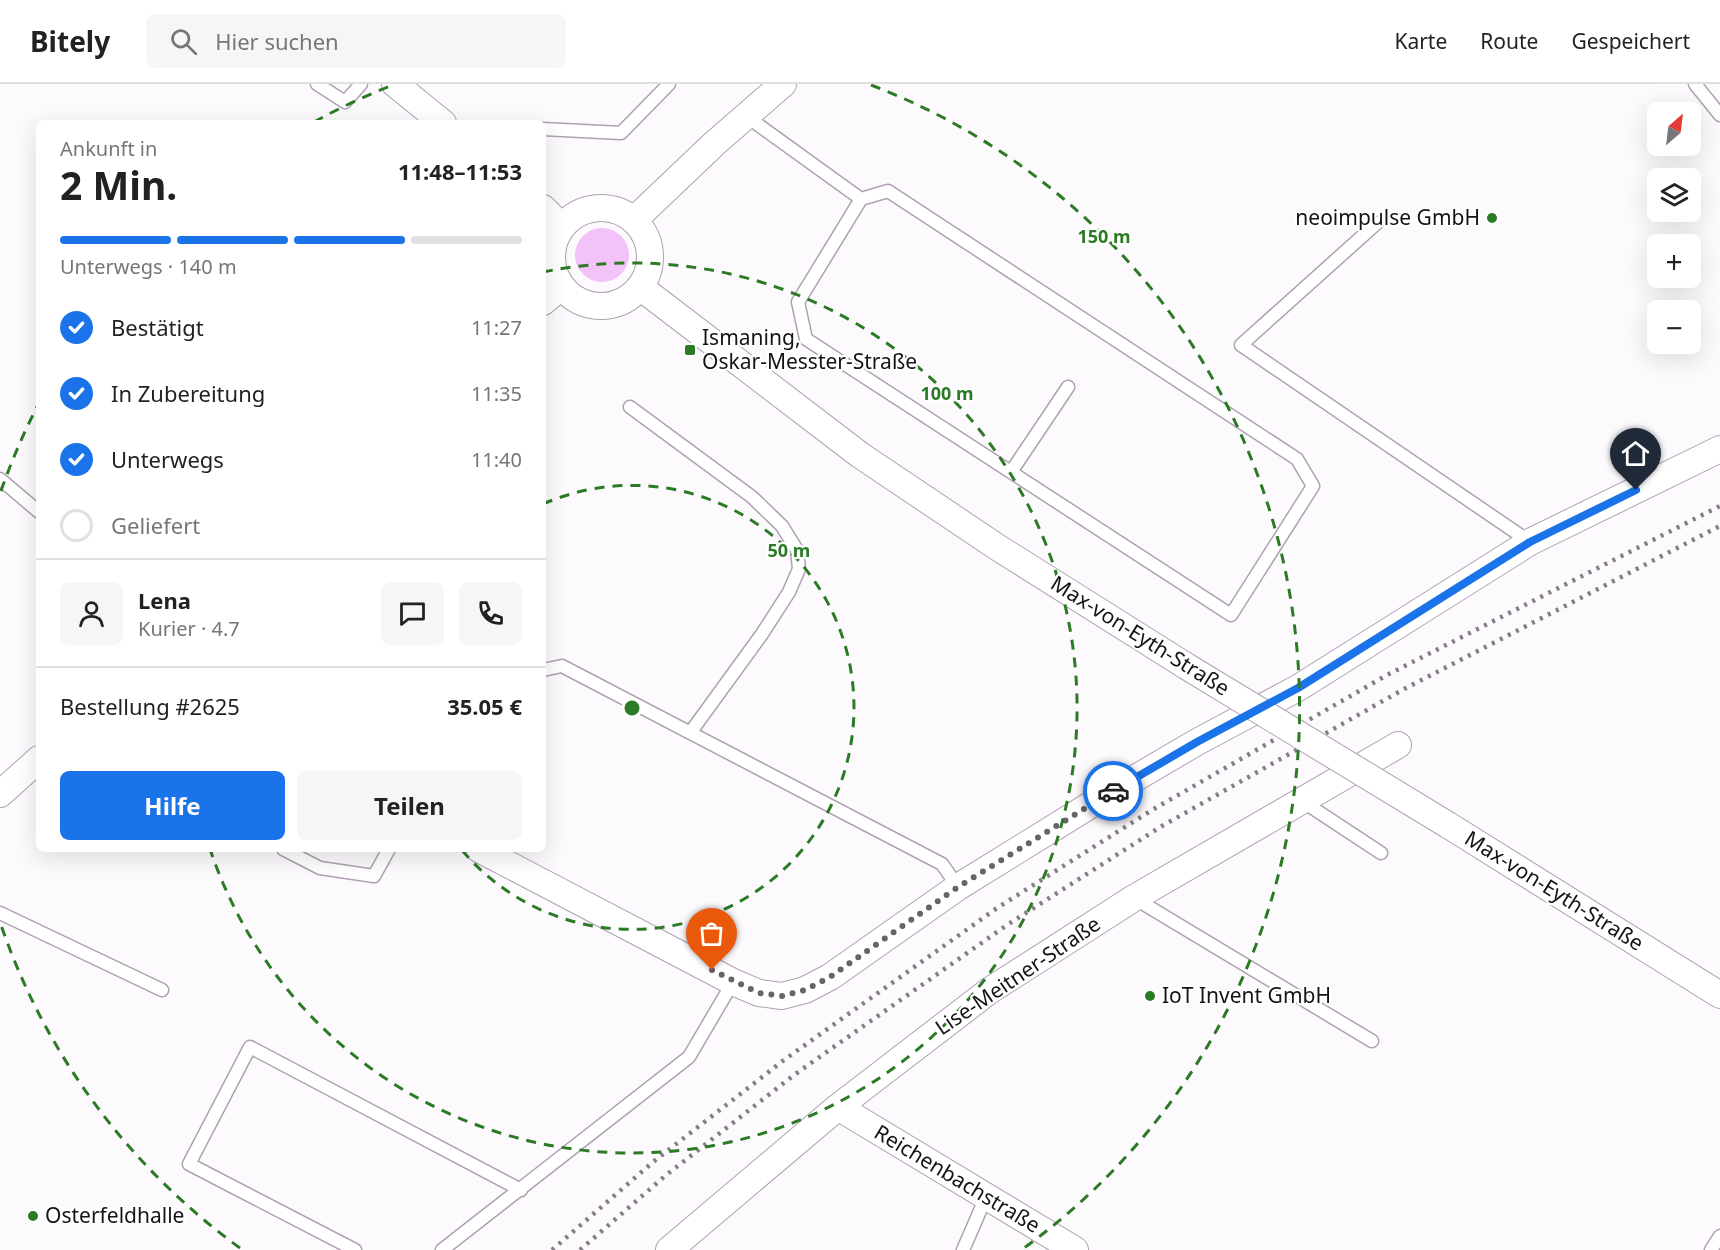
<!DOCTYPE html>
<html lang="de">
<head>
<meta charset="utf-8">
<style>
	:root { --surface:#fff; --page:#f6f6f6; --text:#222; --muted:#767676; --line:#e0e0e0; --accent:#1a73e8 }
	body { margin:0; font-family:"Noto Sans",sans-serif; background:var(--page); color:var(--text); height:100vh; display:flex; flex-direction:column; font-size:22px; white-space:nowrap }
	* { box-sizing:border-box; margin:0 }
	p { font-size:20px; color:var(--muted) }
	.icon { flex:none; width:33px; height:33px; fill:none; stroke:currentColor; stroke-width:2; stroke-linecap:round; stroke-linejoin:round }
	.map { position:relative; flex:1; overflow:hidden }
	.drawer { position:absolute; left:36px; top:36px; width:510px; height:732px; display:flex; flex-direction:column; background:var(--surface); border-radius:9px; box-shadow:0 6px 24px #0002 }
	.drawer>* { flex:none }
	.needle { width:39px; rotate:28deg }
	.buttons { position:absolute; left:1647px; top:18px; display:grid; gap:12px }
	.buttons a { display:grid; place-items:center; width:54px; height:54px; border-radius:9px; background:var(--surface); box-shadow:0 6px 24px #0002; font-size:30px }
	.pin { position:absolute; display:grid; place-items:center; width:51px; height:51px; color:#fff; margin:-62px -26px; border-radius:50% 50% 50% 0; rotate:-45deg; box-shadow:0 0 6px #0007 }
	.pin .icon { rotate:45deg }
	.courier { position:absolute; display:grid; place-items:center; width:60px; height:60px; margin:-30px; border:4px solid #1a73e8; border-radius:50%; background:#fff; color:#222; box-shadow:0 2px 8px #0007 }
	.head em { font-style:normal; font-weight:700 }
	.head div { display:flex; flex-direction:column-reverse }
	.head { display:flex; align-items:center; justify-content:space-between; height:102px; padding:0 24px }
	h1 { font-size:39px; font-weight:700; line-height:45px }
	.bar { display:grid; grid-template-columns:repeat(4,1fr); gap:9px 6px; align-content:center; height:72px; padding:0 24px }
	.bar i { height:8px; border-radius:4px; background:var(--line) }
	.bar .current { background:var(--accent) }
	.bar p { grid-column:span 4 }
	.line { display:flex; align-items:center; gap:15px; padding:0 24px; border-top:2px solid var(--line) }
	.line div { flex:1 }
	.round { display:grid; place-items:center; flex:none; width:63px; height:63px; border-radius:9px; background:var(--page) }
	ol { padding:0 24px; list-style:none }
	li { display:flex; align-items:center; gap:18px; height:66px }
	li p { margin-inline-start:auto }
	li .icon { padding:6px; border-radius:50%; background:var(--accent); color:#fff; stroke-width:4 }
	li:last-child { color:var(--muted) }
	li i { width:33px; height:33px; border:3px solid var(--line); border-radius:50% }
	.cta { display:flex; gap:12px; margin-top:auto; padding:12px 24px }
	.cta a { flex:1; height:69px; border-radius:9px; background:var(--accent); color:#fff; font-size:24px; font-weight:700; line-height:69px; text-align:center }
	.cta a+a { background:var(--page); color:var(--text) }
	header { display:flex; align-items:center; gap:36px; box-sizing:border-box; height:84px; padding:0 30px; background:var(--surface); border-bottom:2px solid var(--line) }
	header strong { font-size:28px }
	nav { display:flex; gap:33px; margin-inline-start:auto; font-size:21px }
	.search { width:420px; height:54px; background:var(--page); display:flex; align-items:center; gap:15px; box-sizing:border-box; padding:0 21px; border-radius:9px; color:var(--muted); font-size:22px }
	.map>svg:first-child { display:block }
	.green { fill:#f2c2f9 }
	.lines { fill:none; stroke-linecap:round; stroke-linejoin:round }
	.lane-casing { stroke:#afa1b1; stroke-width:15 }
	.street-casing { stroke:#afa1b1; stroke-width:28 }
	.lane { stroke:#fff; stroke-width:12 }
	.street { stroke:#fff; stroke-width:26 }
	.rail { stroke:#837f84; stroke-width:4.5; stroke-dasharray:3 6; stroke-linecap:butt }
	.street-bridge-casing { stroke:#afa1b1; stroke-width:28; stroke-linecap:butt }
	.street-bridge { stroke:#fff; stroke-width:26 }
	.done { stroke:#686368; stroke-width:6; stroke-dasharray:0 10.8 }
	.route { stroke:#1a73e8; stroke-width:8 }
	.ring { fill:none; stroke:#2b7b25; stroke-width:3; stroke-dasharray:10 8 }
	.poi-dot { fill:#2b7b25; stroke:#fff; stroke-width:2 }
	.labels { text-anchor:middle; stroke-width:4.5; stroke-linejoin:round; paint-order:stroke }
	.poi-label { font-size:21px; fill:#171218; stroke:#fff; text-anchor:start }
	.street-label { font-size:21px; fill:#171218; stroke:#fff }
	.centre { fill:#2b7b25; stroke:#fff; stroke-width:3 }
	.ring-label { font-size:18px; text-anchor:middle; font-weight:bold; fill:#2b7b25; stroke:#fff; stroke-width:4.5; stroke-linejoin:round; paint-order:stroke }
</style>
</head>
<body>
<header>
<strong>Bitely</strong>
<div class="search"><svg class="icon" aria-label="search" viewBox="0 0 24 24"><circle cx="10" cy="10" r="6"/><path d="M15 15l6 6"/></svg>Hier suchen</div>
<nav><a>Karte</a><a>Route</a><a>Gespeichert</a></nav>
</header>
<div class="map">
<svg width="1720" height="1166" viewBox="0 0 1720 1166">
	<rect width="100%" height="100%" fill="#fdfafe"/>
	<path class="green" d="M575 171a27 27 0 1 1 54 0a27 27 0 1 1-54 0Z"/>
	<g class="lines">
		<g class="lane-casing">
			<path id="lane" d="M317,0L345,18L361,0
				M1695,0L1720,31
				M746,32L861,115
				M543,45L621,49L669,0
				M888,107L1297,375L1313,402L1231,531L806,255L798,218L861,115Z
				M1377,139L1241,261L1530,458
				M630,323L752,413L782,442L797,466L799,485L789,508L762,550L690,649
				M1011,388L1068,303
				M0,395L39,428
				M543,586L562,582L942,780L958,803
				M1302,717L1381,769
				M283,765L320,784L374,792L389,765
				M1134,814L1372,957
				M0,829L162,906
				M355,1166L189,1080L250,963L521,1106
				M442,1166L689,973L733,898
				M963,1166L986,1113
				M1711,1166L1720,1152"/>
		</g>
		<g class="street-casing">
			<path id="street" d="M395,0L443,39
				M552 173a49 49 0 1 1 98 0a49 49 0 1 1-98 0Z
				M543,124L561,142
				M634,136L715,59L783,0
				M640,203L860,371L997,463L1186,582
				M543,218L561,203
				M0,710L39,675
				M1448,741L1720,911
				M479,765L733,898L759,909L782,912L805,906L830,893L958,803L1105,712L1197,658L1298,604L1530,458L1720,365
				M838,1023L1075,1166
				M669,1166L838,1023L989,907L1134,814L1398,661"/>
		</g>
		<use href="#lane" class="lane"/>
		<use href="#street" class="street"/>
		<path class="rail" d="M552,1166L653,1078L784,976L997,824L1152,726L1387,591L1720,422
			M580,1166L665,1092L794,991L1007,841L1162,742L1404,605L1720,442"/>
		<g class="street-bridge-casing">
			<path id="street-bridge" d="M1186,582L1448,741"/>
		</g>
		<use href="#street-bridge" class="street-bridge"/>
	</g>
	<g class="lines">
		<path class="done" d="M712,886L759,909L782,912L805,906L830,893L958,803L1113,707"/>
		<path class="route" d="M1113,707L1197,658L1298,604L1530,458L1636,406"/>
	</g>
	<g class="ring">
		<path d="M543 420A222 222 0 1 1 461 765"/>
		<path d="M543 188A445 445 0 1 1 210 765"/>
		<path d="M240 1164A667 667 0 0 1 1 841M1 407A667 667 0 0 1 38 321M314 38A667 667 0 0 1 393 1M871 1A667 667 0 0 1 1024 1164"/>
	</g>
	<g class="poi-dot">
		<circle cx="1492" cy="134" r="6"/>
		<rect x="684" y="260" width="12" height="12" rx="3"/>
		<circle cx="1150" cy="912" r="6"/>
		<circle cx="33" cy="1132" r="6"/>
	</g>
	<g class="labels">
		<g class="poi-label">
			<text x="1480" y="141" text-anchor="end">neoimpulse GmbH</text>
			<text x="702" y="261">Ismaning,<tspan x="702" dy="24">Oskar-Messter-Straße</tspan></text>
			<text x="1162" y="919">IoT Invent GmbH</text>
			<text x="45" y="1139">Osterfeldhalle</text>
		</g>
		<g class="street-label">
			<text transform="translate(1140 552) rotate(32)" y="7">Max-von-Eyth-Straße</text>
			<text transform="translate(1554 807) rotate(32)" y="7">Max-von-Eyth-Straße</text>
			<text transform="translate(1018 892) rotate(-34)" y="7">Lise-Meitner-Straße</text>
			<text transform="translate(957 1095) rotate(31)" y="7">Reichenbachstraße</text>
		</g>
	</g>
	<circle cx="632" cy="624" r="9" class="centre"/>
	<g class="ring-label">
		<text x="1104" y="159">150 m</text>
		<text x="947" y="316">100 m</text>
		<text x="789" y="473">50 m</text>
	</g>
</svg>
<div class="buttons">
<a><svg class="needle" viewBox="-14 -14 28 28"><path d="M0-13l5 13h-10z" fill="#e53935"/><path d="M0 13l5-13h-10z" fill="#767676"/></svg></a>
<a><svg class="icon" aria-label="layers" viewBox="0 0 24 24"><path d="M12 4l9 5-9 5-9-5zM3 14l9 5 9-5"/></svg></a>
<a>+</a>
<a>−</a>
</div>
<div class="pin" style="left:712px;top:886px;background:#ea580c"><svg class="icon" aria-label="bag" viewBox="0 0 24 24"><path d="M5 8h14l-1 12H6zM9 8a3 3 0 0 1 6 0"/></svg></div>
<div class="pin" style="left:1636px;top:406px;background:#1f2937"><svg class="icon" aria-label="home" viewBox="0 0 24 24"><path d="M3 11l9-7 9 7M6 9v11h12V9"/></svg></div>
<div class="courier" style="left:1113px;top:707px"><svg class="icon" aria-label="car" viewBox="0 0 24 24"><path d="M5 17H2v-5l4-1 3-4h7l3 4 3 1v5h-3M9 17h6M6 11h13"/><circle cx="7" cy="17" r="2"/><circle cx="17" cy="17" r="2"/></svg></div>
<section class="drawer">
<div class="head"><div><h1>2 Min.</h1><p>Ankunft in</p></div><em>11:48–11:53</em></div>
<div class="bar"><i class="current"></i><i class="current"></i><i class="current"></i><i></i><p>Unterwegs · 140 m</p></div>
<ol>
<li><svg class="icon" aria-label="check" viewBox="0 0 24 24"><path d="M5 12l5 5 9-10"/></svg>Bestätigt<p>11:27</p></li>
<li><svg class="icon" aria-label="check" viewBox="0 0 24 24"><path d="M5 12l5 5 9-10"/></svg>In Zubereitung<p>11:35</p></li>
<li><svg class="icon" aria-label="check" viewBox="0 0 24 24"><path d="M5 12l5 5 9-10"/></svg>Unterwegs<p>11:40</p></li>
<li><i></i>Geliefert</li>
</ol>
<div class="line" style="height:108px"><a class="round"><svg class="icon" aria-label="person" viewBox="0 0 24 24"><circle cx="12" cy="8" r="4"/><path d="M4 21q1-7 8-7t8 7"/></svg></a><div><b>Lena</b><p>Kurier · 4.7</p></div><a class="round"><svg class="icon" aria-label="chat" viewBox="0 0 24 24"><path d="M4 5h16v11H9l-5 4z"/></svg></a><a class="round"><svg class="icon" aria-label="phone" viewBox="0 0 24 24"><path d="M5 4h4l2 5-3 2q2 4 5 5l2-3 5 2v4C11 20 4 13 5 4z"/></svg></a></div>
<div class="line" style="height:78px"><div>Bestellung #2625</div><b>35.05 €</b></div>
<div class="cta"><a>Hilfe</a><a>Teilen</a></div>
</section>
</div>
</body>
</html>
